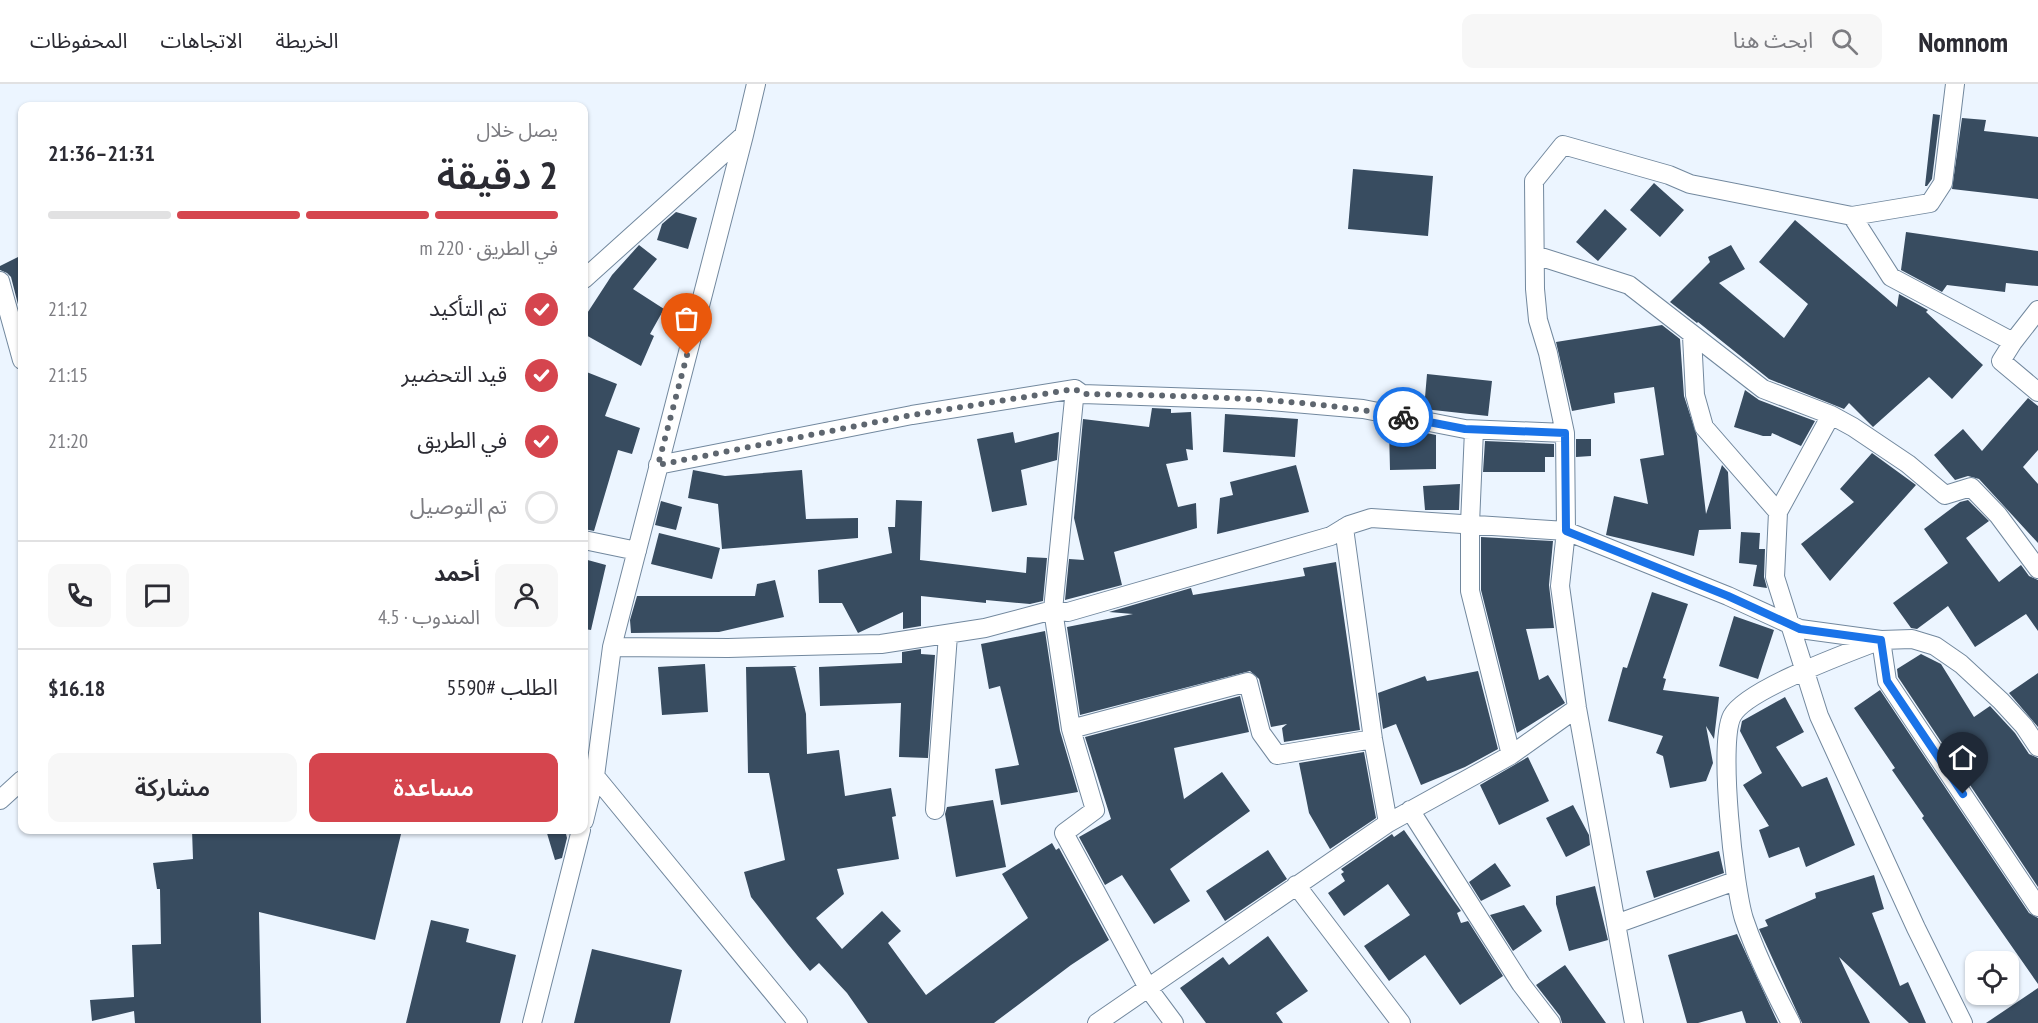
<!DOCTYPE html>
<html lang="ar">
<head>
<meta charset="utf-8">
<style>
	:root { --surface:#fff; --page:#f7f7f7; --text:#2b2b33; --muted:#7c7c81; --line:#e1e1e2; --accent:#d5454e }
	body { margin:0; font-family:"PT Sans Narrow","Noto Sans Arabic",sans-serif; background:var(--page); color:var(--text); direction:rtl; height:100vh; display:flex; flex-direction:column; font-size:22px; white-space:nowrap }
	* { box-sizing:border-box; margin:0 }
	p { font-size:20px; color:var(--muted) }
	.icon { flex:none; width:33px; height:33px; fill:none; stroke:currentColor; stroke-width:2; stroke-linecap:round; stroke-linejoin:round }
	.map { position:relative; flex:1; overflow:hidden; direction:ltr }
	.drawer { position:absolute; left:18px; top:18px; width:570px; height:732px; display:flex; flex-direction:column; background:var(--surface); border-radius:12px; box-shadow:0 2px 4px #0004; direction:rtl }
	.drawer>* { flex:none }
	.fabs { position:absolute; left:1965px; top:867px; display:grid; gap:12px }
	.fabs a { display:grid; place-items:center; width:54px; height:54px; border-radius:12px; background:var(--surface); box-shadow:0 2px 4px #0004; font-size:30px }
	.pin { position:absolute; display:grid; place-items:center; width:51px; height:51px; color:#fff; margin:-62px -26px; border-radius:50% 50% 50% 0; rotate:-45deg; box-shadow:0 0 6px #0007 }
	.pin .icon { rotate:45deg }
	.courier { position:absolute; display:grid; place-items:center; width:60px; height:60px; margin:-30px; border:4px solid #1a73e8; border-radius:50%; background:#fff; color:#222; box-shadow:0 2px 8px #0007 }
	.summary em { font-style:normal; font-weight:600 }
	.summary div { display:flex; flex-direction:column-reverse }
	.summary { display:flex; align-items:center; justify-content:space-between; height:102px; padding:0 30px }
	h1 { font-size:39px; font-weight:600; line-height:45px }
	.bar { display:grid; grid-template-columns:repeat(4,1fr); gap:9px 6px; align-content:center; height:72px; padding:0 30px }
	.bar i { height:8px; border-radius:4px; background:var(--line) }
	.bar .on { background:var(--accent) }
	.bar p { grid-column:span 4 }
	.line { display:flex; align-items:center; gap:15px; padding:0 30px; border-top:2px solid var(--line) }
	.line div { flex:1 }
	.round { display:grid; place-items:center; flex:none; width:63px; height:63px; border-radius:12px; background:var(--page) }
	ol { padding:0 30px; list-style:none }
	li { display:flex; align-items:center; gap:18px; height:66px }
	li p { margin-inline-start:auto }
	li .icon { padding:6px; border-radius:50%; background:var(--accent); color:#fff; stroke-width:4 }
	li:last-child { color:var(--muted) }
	li i { width:33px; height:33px; border:3px solid var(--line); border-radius:50% }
	.cta { display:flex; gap:12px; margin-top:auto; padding:12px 30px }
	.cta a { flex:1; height:69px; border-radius:12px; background:var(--accent); color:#fff; font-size:24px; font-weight:600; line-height:69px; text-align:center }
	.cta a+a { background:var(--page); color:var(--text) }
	header { display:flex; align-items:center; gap:36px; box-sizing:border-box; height:84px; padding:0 30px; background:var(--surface); border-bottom:2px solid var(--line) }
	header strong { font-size:28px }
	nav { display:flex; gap:33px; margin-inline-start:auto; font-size:21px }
	.search { width:420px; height:54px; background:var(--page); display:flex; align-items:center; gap:15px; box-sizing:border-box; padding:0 21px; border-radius:12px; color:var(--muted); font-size:22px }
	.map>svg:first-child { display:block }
	.building { fill:#384c60 }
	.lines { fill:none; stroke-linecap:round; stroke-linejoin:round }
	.street-casing { stroke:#72889e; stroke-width:20 }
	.street { stroke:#fff; stroke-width:18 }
	.done { stroke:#5e666f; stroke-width:6; stroke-dasharray:0 10.8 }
	.route { stroke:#1a73e8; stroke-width:8 }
</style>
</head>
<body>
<header>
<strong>Nomnom</strong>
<div class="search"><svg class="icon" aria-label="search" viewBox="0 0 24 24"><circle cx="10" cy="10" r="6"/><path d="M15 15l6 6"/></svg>ابحث هنا</div>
<nav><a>الخريطة</a><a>الاتجاهات</a><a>المحفوظات</a></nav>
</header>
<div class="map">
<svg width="2038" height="939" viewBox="0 0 2038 939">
	<rect width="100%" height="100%" fill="#ecf5ff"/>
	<path class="building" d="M1933,30L1940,31L1932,95L1927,102H1925Z
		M1962,34L1986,36L1984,47L2038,53V115L1952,105Z
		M1353,85L1433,92L1428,152L1348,145Z
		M1654,99L1684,126L1660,153L1630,126Z
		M1605,125L1627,145L1598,177L1576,158Z
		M676,128L697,134L688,165L657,156L662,140Z
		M1795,136L1897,223L1899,210L1928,226L1926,228L1983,281L1952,315L1929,293L1873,343L1849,319L1844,325L1769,295L1698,238L1697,239L1670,218L1710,178L1708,173L1731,161L1745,185L1719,199L1784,254L1808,220L1759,178Z
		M1906,148L2038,167V202L2006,199L2005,208L1947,201L1942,208L1901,186Z
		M639,161L657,175L633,205L664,225L650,250L654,252L641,282L584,250V234L612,191Z
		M22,171V236L11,193L7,189L0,186V182Z
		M1662,241L1680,255L1684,312L1697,352L1706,430L1722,381L1728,388L1731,445L1699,446L1694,472L1606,451L1614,412L1648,420L1640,375L1664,371L1654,303L1614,309L1615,319L1572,327L1556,258Z
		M584,287L617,300L605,332L640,344L632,370L618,366L594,447L584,445Z
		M1427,290L1492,297L1488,332L1424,325Z
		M1745,306L1759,316L1815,337L1801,362L1772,349L1771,352H1763L1734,343Z
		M2028,314L2038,322V366L2023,383L2038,400V459L1979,395L1968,392L1955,396L1934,371L1963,345L1982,367Z
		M1152,324L1171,325V329L1191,328L1193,366L1186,365L1188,376L1166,380L1178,423L1196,419L1197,444L1114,468L1122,501L1065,516L1069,475L1084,476L1074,434L1083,335L1149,343Z
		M1225,330L1298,335L1295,373L1223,368Z
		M1389,345H1407L1436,351V385L1390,386Z
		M1013,348L1015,359L1059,348L1057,376L1021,386L1027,421L992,428L977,355Z
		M1576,355H1591V372L1576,373Z
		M1485,357L1554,360V373H1545V388H1483Z
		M1872,369L1916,401L1830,497L1801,460L1854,418L1840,405Z
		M1296,381L1309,428L1217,450L1220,414L1233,411L1230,398Z
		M693,386L725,392L802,386L806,435L858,434V454L722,465L718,420L688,414Z
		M1460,400L1459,426H1425L1423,402Z
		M896,416L922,417L920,476L1026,489L1027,473L1047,474L1043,517L1030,520L986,516V519L921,512V542L903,545V528L858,549L842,519H819L818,486L892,469L888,443H895Z
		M1968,416L1989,437L1966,454L1999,498L2021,481L2029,492L2038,496V547L2026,530L1975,563L1948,522L1917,545L1911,544L1893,519L1948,479L1924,445L1960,418Z
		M661,417L682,423L676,446L655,441Z
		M1741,448L1760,449L1759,465H1765L1764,493L1767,504L1753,502L1757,481L1739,479Z
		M659,449L720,464L712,495L651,480Z
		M1481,453L1553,457L1549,501L1554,544L1526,545L1539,596L1548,591L1565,619L1517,649L1481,506Z
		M584,475L606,481L591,546L584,545Z
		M1336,478L1360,646L1284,658L1282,644L1287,640L1271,643L1259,595L1250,587L1080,631L1067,543L1133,530L1109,528L1191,504L1193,511L1305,492L1303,484Z
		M775,496L784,533L719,548L631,549L630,536L637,512H755L757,500Z
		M1652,508L1688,520L1663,594L1666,595L1663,606L1719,613L1714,655L1706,642L1713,679L1706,697L1670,704L1663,672L1656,669L1663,652L1608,637L1623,583L1627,584Z
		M1734,532L1774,546L1758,595L1719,582Z
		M1045,547L1060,647L1078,708L1001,721L995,685L1019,681L1000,602L989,605L981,560Z
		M921,565V570L935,571L928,674L899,673L901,619L820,622L819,583L902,579V568Z
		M1921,570L1941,580L1974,633L1990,622L2015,649L2029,670L2038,674V803L1898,593L1897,585Z
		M705,580L708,628L662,631L658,583Z
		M797,582L793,584H795L806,630L807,670L839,666L845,712L891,704L896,732L892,733L899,775L837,785L844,810L816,834L842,865L882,827L901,847L888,859L926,911L1028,834L1002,790L1052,759L1056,766L1059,764L1109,856L1071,881L994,939H868L847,909L819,879L810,887L787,859L751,813L744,788L785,776L769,689H748L746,583Z
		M1478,587L1498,665L1465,683L1421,701L1396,640L1383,645L1378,609L1425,592L1427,597Z
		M2038,589V643L2009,609Z
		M1880,606L2029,829L2038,834V900L1922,734L1924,732L1892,686L1895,684L1854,624Z
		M1240,612L1249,648L1174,664L1184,715L1222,688L1250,727L1170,785L1190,817L1154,840L1122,791L1105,801L1079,753L1111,735L1085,653Z
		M1785,613L1804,648L1776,663L1802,703L1827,693L1855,761L1806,783L1799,763L1769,774L1759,746L1769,742L1743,701L1762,689L1740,647L1742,637Z
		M1364,668L1376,734L1330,765L1309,729L1299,679Z
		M1528,673L1549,717L1499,741L1480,701Z
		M993,716L1006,783L956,793L945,730L947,723Z
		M1573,721L1589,751L1590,761L1566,773L1546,734Z
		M192,746H402L375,856L259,828L261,939H135L134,927L92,937L90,916L134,913L132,861L161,860L160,805H157L153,779L193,775Z
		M546,746H565L567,754L562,774L555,776Z
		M1404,746L1461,827L1457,829L1461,839L1468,837L1503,892L1460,921L1425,871L1389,897L1364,862L1410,831L1388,800L1344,832L1328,809L1345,797L1341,790L1344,788L1341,785L1392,750L1394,753Z
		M1268,766L1287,795L1225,837L1206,807Z
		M1719,767L1724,789L1654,814L1646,787Z
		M1495,779L1511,802L1481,817L1469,798Z
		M1874,791L1884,825L1872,829L1900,902L1908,898L1926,939H1909L1839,873L1870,939H1802L1759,845L1768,842L1765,836L1816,814L1815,809Z
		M1595,802L1608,856L1569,867L1556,820V812Z
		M1524,821L1542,847L1513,867L1490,831Z
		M431,836L469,845L466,858L516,871L500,939H406Z
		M1737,850L1778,939H1746L1742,927L1698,939H1687L1668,871Z
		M1268,852L1308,907L1276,929L1283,939H1206L1180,904L1223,873L1229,881Z
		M592,865L682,886L670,939H574Z
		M1565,881L1606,939H1562L1560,932L1536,901Z
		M2038,904V939H1986Z"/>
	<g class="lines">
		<g class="street-casing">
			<path id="street" d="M744,51L756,0
				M1852,132L1930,119L1943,99L1955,0
				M1535,171L1629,201L1763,305L1831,331L1853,343L1908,380L1945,411L1971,403L1998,431L2038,485
				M584,195L744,51L612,563L595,692L584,737
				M0,197L22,276
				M1692,252L1695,311L1704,343L1778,428L1775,493L1819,632L1916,844L1963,939
				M2013,258L2038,226
				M1075,305L1053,526L1071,645L1095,726L1064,749L1148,904L1174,939
				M1474,346L1470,440V507L1511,671
				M658,381L912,331L1075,305L1082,310L1259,316L1363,325L1465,345L1565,349
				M1778,428L1831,331
				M1344,444L1373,655L1388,739
				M584,456L637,467
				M612,563L728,564L881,560L985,544L1053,526L1068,528L1331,452L1349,441L1371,434L1566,447L1728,512L1800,545L1881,556L1912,555L1935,562L1961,580L2001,617L2024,642L2038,663
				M1071,645L1248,598L1261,649L1277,671L1373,655
				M595,692L798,939
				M0,716L22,696
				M935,726L948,551
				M1410,726L1521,900L1551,939
				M1296,801L1401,939
				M1616,840L1735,797
				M532,939L581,746
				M1097,939L1388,739L1511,671L1577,624
				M1634,939L1577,624L1560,502L1566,447L1565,349L1548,269L1538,236L1535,205L1534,97L1563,61L1669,91L1690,100L1852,132L1891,193L2013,258L2001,277L2038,308
				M1791,939C1775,909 1755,868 1744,835C1734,803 1718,659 1732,632C1746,605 1850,568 1881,556L1887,597L2038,823"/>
		</g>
		<use href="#street" class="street"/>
	</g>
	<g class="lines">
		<path class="done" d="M687,271L658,381L912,331L1075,305L1082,310C1189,312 1297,313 1403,333"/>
		<path class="route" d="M1403,333L1465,345L1565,349L1566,447L1728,512L1800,545L1881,556L1887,597L1963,710"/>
	</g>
</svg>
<div class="fabs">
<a><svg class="icon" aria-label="locate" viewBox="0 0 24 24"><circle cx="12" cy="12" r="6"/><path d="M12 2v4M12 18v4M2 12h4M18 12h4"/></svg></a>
</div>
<div class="pin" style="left:687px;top:271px;background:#ea580c"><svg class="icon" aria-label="bag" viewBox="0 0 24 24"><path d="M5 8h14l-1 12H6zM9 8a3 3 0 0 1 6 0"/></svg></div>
<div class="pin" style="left:1963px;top:710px;background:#1f2937"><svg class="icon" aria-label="home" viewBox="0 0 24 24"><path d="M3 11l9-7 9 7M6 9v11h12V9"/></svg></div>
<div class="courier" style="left:1403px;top:333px"><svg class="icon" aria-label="bike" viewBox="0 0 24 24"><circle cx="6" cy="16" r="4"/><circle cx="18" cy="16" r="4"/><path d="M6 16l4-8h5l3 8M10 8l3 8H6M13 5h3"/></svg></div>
<section class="drawer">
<div class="summary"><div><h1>2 دقيقة</h1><p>يصل خلال</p></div><em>21:31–21:36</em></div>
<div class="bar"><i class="on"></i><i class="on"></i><i class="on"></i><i></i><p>في الطريق · 220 m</p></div>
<ol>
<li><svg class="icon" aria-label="check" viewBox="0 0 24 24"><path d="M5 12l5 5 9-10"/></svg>تم التأكيد<p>21:12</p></li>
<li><svg class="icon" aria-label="check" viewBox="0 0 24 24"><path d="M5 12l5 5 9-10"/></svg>قيد التحضير<p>21:15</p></li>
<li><svg class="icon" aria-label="check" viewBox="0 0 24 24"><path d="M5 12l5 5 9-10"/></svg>في الطريق<p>21:20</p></li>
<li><i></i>تم التوصيل</li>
</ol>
<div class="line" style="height:108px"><a class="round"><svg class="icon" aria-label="person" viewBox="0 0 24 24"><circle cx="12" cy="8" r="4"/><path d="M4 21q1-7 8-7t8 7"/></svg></a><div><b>أحمد</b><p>المندوب · 4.5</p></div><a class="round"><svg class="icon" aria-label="chat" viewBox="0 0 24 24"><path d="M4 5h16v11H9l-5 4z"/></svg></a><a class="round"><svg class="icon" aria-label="phone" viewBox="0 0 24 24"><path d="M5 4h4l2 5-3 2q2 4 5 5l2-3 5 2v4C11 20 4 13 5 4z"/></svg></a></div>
<div class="line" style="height:78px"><div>الطلب #5590</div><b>$16.18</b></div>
<div class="cta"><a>مساعدة</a><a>مشاركة</a></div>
</section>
</div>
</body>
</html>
